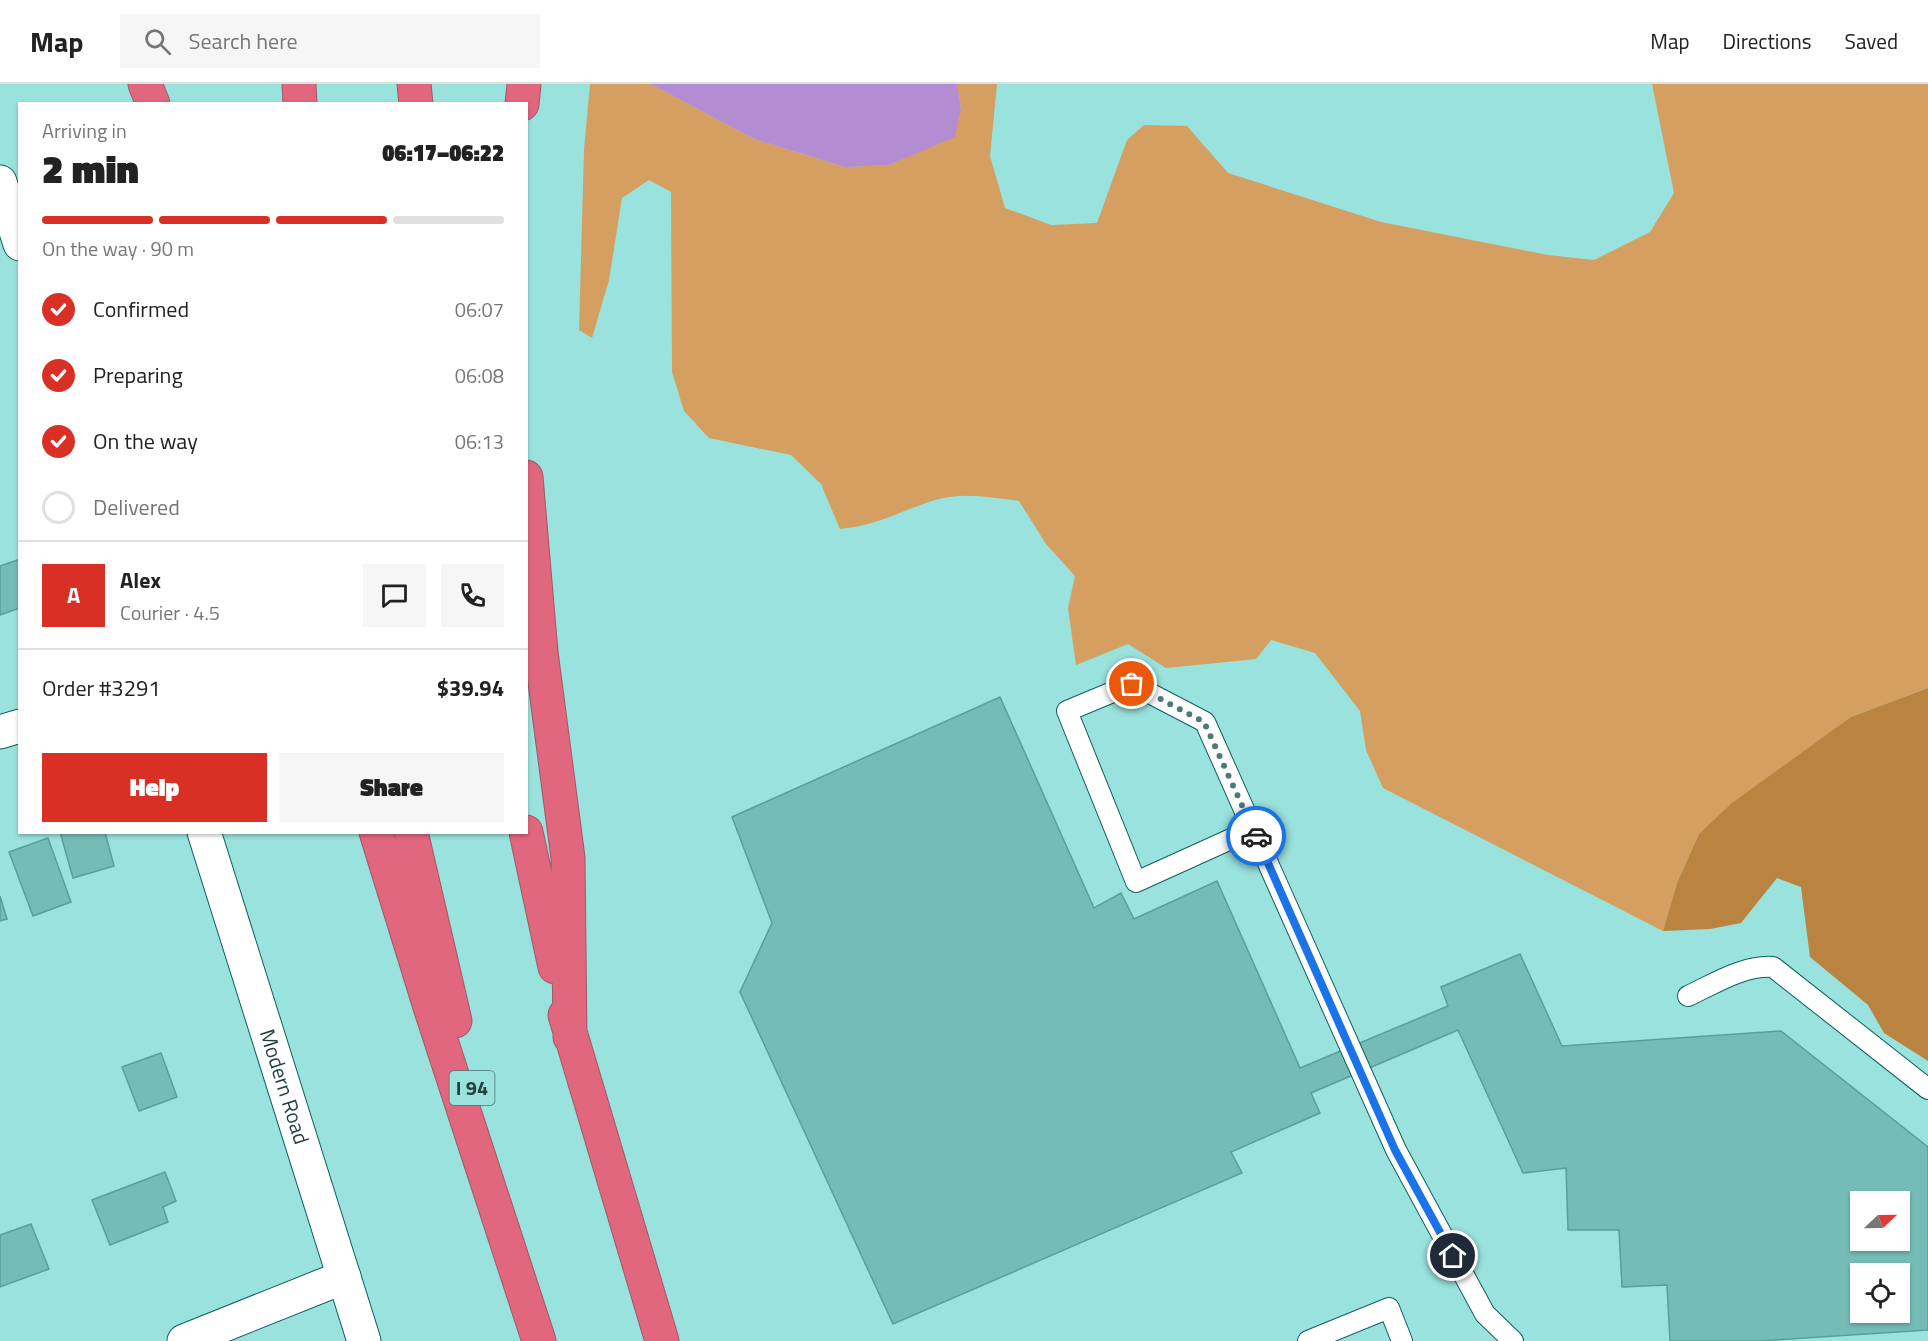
<!DOCTYPE html>
<html lang="en">
<head>
<meta charset="utf-8">
<style>
	:root { --surface:#fff; --page:#f6f6f6; --text:#222; --muted:#767676; --line:#e0e0e0; --accent:#d93025 }
	body { margin:0; font-family:"Titillium Web",sans-serif; background:var(--page); color:var(--text); height:100vh; display:flex; flex-direction:column; font-size:22px; white-space:nowrap }
	* { box-sizing:border-box; margin:0 }
	p { font-size:20px; color:var(--muted) }
	.icon { flex:none; width:33px; height:33px; fill:none; stroke:currentColor; stroke-width:2; stroke-linecap:round; stroke-linejoin:round }
	.map { position:relative; flex:1; overflow:hidden }
	.panel { position:absolute; left:18px; top:18px; width:510px; height:732px; display:flex; flex-direction:column; background:var(--surface); border-radius:0px; box-shadow:0 2px 4px #0004 }
	.panel>* { flex:none }
	.needle { width:39px; rotate:68deg }
	.tools { position:absolute; left:1850px; top:1107px; display:grid; gap:12px }
	.tools a { display:grid; place-items:center; width:60px; height:60px; border-radius:0px; background:var(--surface); box-shadow:0 2px 4px #0004; font-size:30px }
	.pin { position:absolute; display:grid; place-items:center; width:51px; height:51px; color:#fff; margin:-26px; border:3px solid #fff; border-radius:50%; box-shadow:0 2px 6px #0007 }
	.courier { position:absolute; display:grid; place-items:center; width:60px; height:60px; margin:-30px; border:4px solid #1a73e8; border-radius:50%; background:#fff; color:#222; box-shadow:0 2px 8px #0007 }
	.summary em { font-style:normal; font-weight:800 }
	.summary div { display:flex; flex-direction:column-reverse }
	.summary { display:flex; align-items:center; justify-content:space-between; height:102px; padding:0 24px }
	h1 { font-size:39px; font-weight:800; line-height:45px }
	.bar { display:grid; grid-template-columns:repeat(4,1fr); gap:9px 6px; align-content:center; height:72px; padding:0 24px }
	.bar i { height:8px; border-radius:4px; background:var(--line) }
	.bar .current { background:var(--accent) }
	.bar p { grid-column:span 4 }
	.line { display:flex; align-items:center; gap:15px; padding:0 24px; border-top:2px solid var(--line) }
	.line div { flex:1 }
	.round { display:grid; place-items:center; flex:none; width:63px; height:63px; border-radius:0px; background:var(--page) }
	ol { padding:0 24px; list-style:none }
	li { display:flex; align-items:center; gap:18px; height:66px }
	li p { margin-inline-start:auto }
	li .icon { padding:6px; border-radius:50%; background:var(--accent); color:#fff; stroke-width:4 }
	li:last-child { color:var(--muted) }
	li i { width:33px; height:33px; border:3px solid var(--line); border-radius:50% }
	.primary-button { display:flex; gap:12px; margin-top:auto; padding:12px 24px }
	.primary-button a { flex:1; height:69px; border-radius:0px; background:var(--accent); color:#fff; font-size:24px; font-weight:800; line-height:69px; text-align:center }
	.primary-button a+a { background:var(--page); color:var(--text) }
	header { display:flex; align-items:center; gap:36px; box-sizing:border-box; height:84px; padding:0 30px; background:var(--surface); border-bottom:2px solid var(--line) }
	header strong { font-size:28px }
	nav { display:flex; gap:33px; margin-inline-start:auto; font-size:21px }
	.search { width:420px; height:54px; background:var(--page); display:flex; align-items:center; gap:15px; box-sizing:border-box; padding:0 21px; border-radius:0px; color:var(--muted); font-size:22px }
	.map>svg:first-child { display:block }
	.green { fill:#d49f60 }
	.forest { fill:#ba8440 }
	.water { fill:#b48cd1 }
	.building { fill:#75bcb7; stroke:#589f9b; stroke-width:1.5; fill-rule:evenodd }
	.lines { fill:none; stroke-linecap:round; stroke-linejoin:round }
	.service-casing { stroke:#0e5f5c; stroke-width:22 }
	.minor-casing { stroke:#0e5f5c; stroke-width:35 }
	.tertiary-casing { stroke:#0e5f5c; stroke-width:35 }
	.motorway-casing { stroke:#9e5a68; stroke-width:35 }
	.service { stroke:#fff; stroke-width:20 }
	.minor { stroke:#fff; stroke-width:33 }
	.tertiary { stroke:#fff; stroke-width:33 }
	.motorway { stroke:#e0677e; stroke-width:33 }
	.done { stroke:#4d7976; stroke-width:6; stroke-dasharray:0 10.8 }
	.route { stroke:#1a73e8; stroke-width:8 }
	.labels { text-anchor:middle; stroke-width:4.5; stroke-linejoin:round; paint-order:stroke }
	.shield { fill:#9ae2dd; stroke:#47716e; stroke-width:1.5 }
	.shield-label { font-size:20px; font-weight:bold; fill:#23413f }
	.street-label { font-size:21px; fill:#23413f; stroke:#9ae2dd }
</style>
</head>
<body>
<header>
<strong>Map</strong>
<div class="search"><svg class="icon" aria-label="search" viewBox="0 0 24 24"><circle cx="10" cy="10" r="6"/><path d="M15 15l6 6"/></svg>Search here</div>
<nav><a>Map</a><a>Directions</a><a>Saved</a></nav>
</header>
<div class="map">
<svg width="1928" height="1257" viewBox="0 0 1928 1257">
	<rect width="100%" height="100%" fill="#9ae2dd"/>
	<path class="green" d="M590,0H651L754,55L845,83L889,81L921,67L961,24L957,0H997L990,72L1005,124L1051,141L1097,139L1127,56L1144,41L1187,42L1228,89L1381,138L1548,171L1594,176L1650,148L1674,109L1652,0H1928V604L1851,633L1699,750L1677,799L1663,847L1383,704L1366,666L1360,627L1315,569L1271,556L1256,575L1166,584L1128,560L1076,581L1068,524L1075,492L1046,460L1019,417C990,413 963,408 935,416C899,427 880,441 840,445L821,400L791,371L709,354L684,327L672,288L671,108L649,96L622,114L609,196L592,254L579,246L584,66Z"/>
	<path class="forest" d="M1928,604V977L1884,949L1868,921L1810,873L1801,803L1777,794L1741,839L1710,845L1663,847L1677,799L1699,750L1732,719L1851,633Z"/>
	<path class="water" d="M651,0H957L961,24L955,53L889,81L845,83L754,55Z"/>
	<path class="building" d="M20,475V524L0,531V482Z
		M1000,613L1094,824L1121,809L1134,835L1217,797L1300,984L1448,922L1441,903L1520,870L1562,962L1781,947L1928,1063V1246L1759,1257H1670L1667,1201L1622,1203L1619,1146H1568L1566,1084L1523,1089L1458,946L1311,1009L1320,1029L1231,1068L1242,1089L893,1240L740,908L772,839L732,733ZM1860,1118H1899V1156H1860ZM1860,1190H1899V1228H1860Z
		M60,748H105L114,782L73,794Z
		M48,754L71,818L33,832L9,768Z
		M0,812L7,835L0,837Z
		M161,969L177,1013L139,1027L122,983Z
		M165,1088L176,1117L163,1123L168,1138L110,1161L92,1116Z
		M31,1140L49,1185L0,1203V1151Z"/>
	<g class="lines">
		<g class="service-casing">
			<path id="service" d="M1253,745L1136,798L1067,627L1132,600L1205,638L1396,1066L1485,1230L1513,1257
				M1688,912C1714,900 1743,881 1773,883L1928,1005
				M1308,1257L1389,1224L1402,1257"/>
		</g>
		<g class="minor-casing">
			<path id="minor" d="M0,648L20,642
				M184,1257L344,1193"/>
		</g>
		<g class="tertiary-casing">
			<g id="tertiary">
				<path d="M0,98L20,160"/>
				<path id="s1" d="M204,748L364,1257"/>
			</g>
		</g>
		<g class="motorway-casing">
			<path id="motorway" d="M145,0L153,20
				M299,0L300,20
				M414,0L416,20
				M522,20L524,0
				M526,393L541,568L568,774L570,953
				M376,748L431,926L539,1257
				M411,748L455,937
				M526,748L555,883
				M565,931L662,1257"/>
		</g>
		<use href="#service" class="service"/>
		<use href="#minor" class="minor"/>
		<use href="#tertiary" class="tertiary"/>
		<use href="#motorway" class="motorway"/>
	</g>
	<g class="lines">
		<path class="done" d="M1132,600L1204,638L1256,752"/>
		<path class="route" d="M1256,752L1395,1066L1453,1172"/>
	</g>
	<g class="labels">
		<rect class="shield" x="449.5" y="987" width="45" height="34" rx="4.5"/>
		<g class="shield-label">
			<text x="472" y="1011">I 94</text>
		</g>
		<g class="street-label">
			<text dy="7" stroke="none"><textPath href="#s1" startOffset="267">Modern Road</textPath></text>
		</g>
	</g>
</svg>
<div class="tools">
<a><svg class="needle" viewBox="-14 -14 28 28"><path d="M0-13l5 13h-10z" fill="#e53935"/><path d="M0 13l5-13h-10z" fill="#767676"/></svg></a>
<a><svg class="icon" aria-label="locate" viewBox="0 0 24 24"><circle cx="12" cy="12" r="6"/><path d="M12 2v4M12 18v4M2 12h4M18 12h4"/></svg></a>
</div>
<div class="pin" style="left:1132px;top:600px;background:#ea580c"><svg class="icon" aria-label="bag" viewBox="0 0 24 24"><path d="M5 8h14l-1 12H6zM9 8a3 3 0 0 1 6 0"/></svg></div>
<div class="pin" style="left:1453px;top:1172px;background:#1f2937"><svg class="icon" aria-label="home" viewBox="0 0 24 24"><path d="M3 11l9-7 9 7M6 9v11h12V9"/></svg></div>
<div class="courier" style="left:1256px;top:752px"><svg class="icon" aria-label="car" viewBox="0 0 24 24"><path d="M5 17H2v-5l4-1 3-4h7l3 4 3 1v5h-3M9 17h6M6 11h13"/><circle cx="7" cy="17" r="2"/><circle cx="17" cy="17" r="2"/></svg></div>
<section class="panel">
<div class="summary"><div><h1>2 min</h1><p>Arriving in</p></div><em>06:17–06:22</em></div>
<div class="bar"><i class="current"></i><i class="current"></i><i class="current"></i><i></i><p>On the way · 90 m</p></div>
<ol>
<li><svg class="icon" aria-label="check" viewBox="0 0 24 24"><path d="M5 12l5 5 9-10"/></svg>Confirmed<p>06:07</p></li>
<li><svg class="icon" aria-label="check" viewBox="0 0 24 24"><path d="M5 12l5 5 9-10"/></svg>Preparing<p>06:08</p></li>
<li><svg class="icon" aria-label="check" viewBox="0 0 24 24"><path d="M5 12l5 5 9-10"/></svg>On the way<p>06:13</p></li>
<li><i></i>Delivered</li>
</ol>
<div class="line" style="height:108px"><b class="round" style="background:var(--accent);color:#fff">A</b><div><b>Alex</b><p>Courier · 4.5</p></div><a class="round"><svg class="icon" aria-label="chat" viewBox="0 0 24 24"><path d="M4 5h16v11H9l-5 4z"/></svg></a><a class="round"><svg class="icon" aria-label="phone" viewBox="0 0 24 24"><path d="M5 4h4l2 5-3 2q2 4 5 5l2-3 5 2v4C11 20 4 13 5 4z"/></svg></a></div>
<div class="line" style="height:78px"><div>Order #3291</div><b>$39.94</b></div>
<div class="primary-button"><a>Help</a><a>Share</a></div>
</section>
</div>
</body>
</html>
